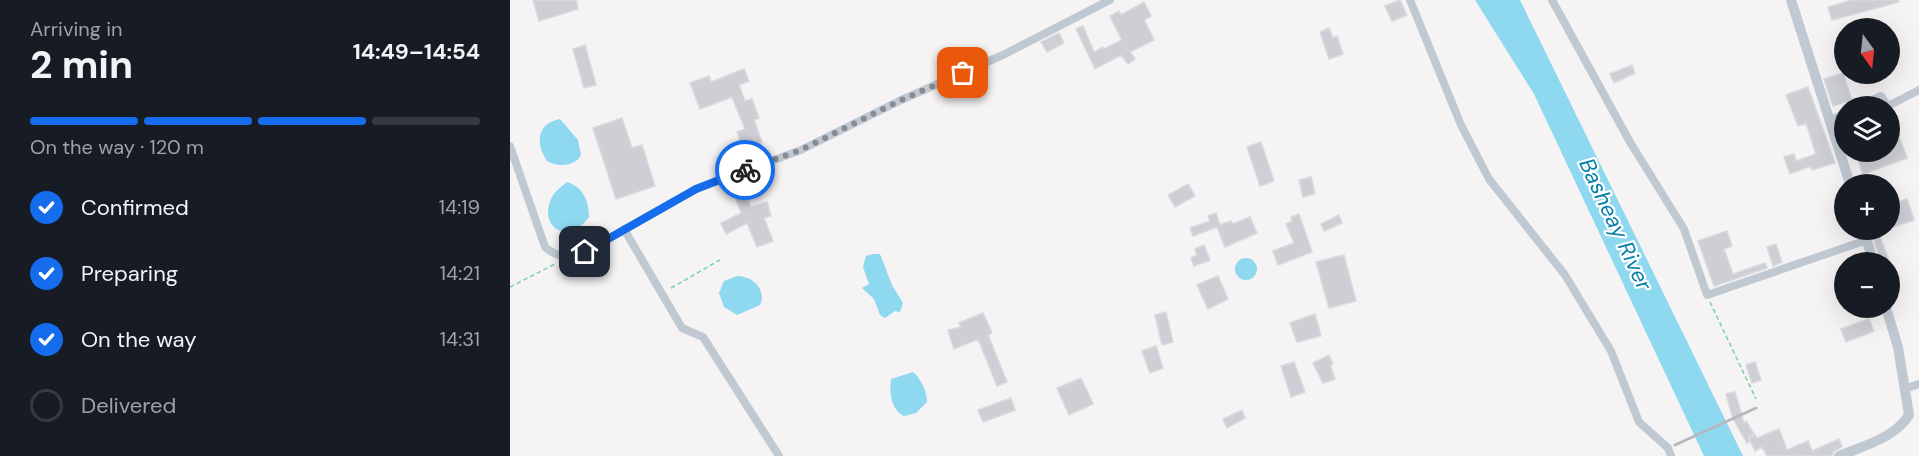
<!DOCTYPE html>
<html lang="en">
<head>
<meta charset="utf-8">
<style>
	:root { --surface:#171b24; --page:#20242c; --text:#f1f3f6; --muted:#9ea1a6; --line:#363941; --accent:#156ced }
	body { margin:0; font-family:"DM Sans",sans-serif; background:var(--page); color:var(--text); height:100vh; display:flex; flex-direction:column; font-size:22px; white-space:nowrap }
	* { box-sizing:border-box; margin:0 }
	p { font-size:20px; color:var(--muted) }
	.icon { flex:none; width:33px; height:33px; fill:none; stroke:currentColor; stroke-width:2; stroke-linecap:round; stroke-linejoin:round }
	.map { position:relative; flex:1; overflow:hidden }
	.details { display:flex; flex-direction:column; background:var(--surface); width:510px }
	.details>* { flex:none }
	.needle { width:39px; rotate:165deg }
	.controls { position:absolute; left:1324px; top:18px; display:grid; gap:12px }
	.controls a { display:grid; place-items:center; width:66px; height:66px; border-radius:50%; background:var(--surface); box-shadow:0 6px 24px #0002; font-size:30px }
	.pin { position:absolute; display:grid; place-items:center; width:51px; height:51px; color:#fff; margin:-26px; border-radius:12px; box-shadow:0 3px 9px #0006 }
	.courier { position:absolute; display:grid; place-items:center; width:60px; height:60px; margin:-30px; border:4px solid #156ced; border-radius:50%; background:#fff; color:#222; box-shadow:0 2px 8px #0007 }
	.overview em { font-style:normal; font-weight:700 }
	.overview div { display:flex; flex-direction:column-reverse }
	.overview { display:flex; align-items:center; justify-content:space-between; height:102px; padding:0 30px }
	h1 { font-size:39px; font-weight:700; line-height:45px }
	.bar { display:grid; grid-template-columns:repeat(4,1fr); gap:9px 6px; align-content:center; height:72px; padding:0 30px }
	.bar i { height:8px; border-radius:4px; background:var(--line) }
	.bar .active { background:var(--accent) }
	.bar p { grid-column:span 4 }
	ol { padding:0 30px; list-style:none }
	li { display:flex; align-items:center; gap:18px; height:66px }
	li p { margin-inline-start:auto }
	li .icon { padding:6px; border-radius:50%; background:var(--accent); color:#fff; stroke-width:4 }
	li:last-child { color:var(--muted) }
	li i { width:33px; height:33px; border:3px solid var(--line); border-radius:50% }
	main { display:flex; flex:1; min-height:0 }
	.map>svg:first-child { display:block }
	.water { fill:#8ed9f0 }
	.building { fill:#cdcfd5; stroke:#d7d9de; stroke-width:1.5 }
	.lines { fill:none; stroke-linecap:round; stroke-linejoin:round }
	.path { stroke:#78d2a8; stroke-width:1.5; stroke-dasharray:4.5 3; stroke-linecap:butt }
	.minor { stroke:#c0c9d2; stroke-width:8 }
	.tertiary { stroke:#c0c9d2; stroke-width:10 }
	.rail { stroke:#b5b8bd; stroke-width:3 }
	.done { stroke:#858c94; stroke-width:6; stroke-dasharray:0 10.8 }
	.route { stroke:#156ced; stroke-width:8 }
	.labels { text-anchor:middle; stroke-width:4.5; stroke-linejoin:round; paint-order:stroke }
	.water-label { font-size:22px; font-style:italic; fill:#0880a6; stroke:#fff }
</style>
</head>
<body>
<main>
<section class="details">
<div class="overview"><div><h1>2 min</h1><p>Arriving in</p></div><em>14:49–14:54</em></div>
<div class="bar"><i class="active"></i><i class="active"></i><i class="active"></i><i></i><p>On the way · 120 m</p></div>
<ol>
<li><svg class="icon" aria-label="check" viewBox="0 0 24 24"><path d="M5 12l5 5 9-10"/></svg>Confirmed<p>14:19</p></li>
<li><svg class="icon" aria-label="check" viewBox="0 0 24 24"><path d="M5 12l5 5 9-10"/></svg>Preparing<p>14:21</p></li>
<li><svg class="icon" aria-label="check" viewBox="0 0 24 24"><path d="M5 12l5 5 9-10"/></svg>On the way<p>14:31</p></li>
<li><i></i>Delivered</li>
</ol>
</section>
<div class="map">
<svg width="1409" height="456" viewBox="0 0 1409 456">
	<rect width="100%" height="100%" fill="#f5f3f3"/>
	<path class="water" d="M965,0H1010L1233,456H1194L1024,94Z
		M50,119L68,140L71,155C66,166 47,168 37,161C25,143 27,123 50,119Z
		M57,182C73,187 79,201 79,217C60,244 28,230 41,199C44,192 51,187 57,182Z
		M363,254H370L382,285L393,303L390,312L385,311L375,318L370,315L364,299L352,288L359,284L353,267L356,256Z
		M725 269a11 11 0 1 1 22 0a11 11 0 1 1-22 0Z
		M227,276C243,276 257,290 250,305L227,315L214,307L209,293L214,281Z
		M403,372C411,379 417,391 417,402L406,413L394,416C381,410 379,392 381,379Z"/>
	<path class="building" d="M23,0H66L68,9L29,21Z
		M890,0L897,15L882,21L875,6Z
		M1342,0H1389V2L1322,20L1318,7Z
		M634,2L641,16L634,20L644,40L620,52L625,59L618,64L611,55L585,69L566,29L573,26L584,52L593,47L594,49L612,40L600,16L609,11L611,15Z
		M819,28L823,38L827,36L833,54L819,59L810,32Z
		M549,33L554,43L537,52L531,42Z
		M75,45L86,85L74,88L63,49Z
		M1122,65L1125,73L1104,83L1100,74Z
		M234,69L239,81L229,85L235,101L242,99L249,118L244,120L252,142L233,149L227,132L235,129L222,97L190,109L180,83L199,76L201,82Z
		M1333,73L1342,100L1323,106L1314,79Z
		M1298,87L1325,163L1302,170L1301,166L1280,174L1274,157L1284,154L1286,161L1306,154L1296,123L1288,126L1276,95Z
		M112,118L122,148L132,145L145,186L106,199L83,128Z
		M1389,136L1397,158L1353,174L1345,152H1380V139Z
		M751,142L764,181L750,186L737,147Z
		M801,177L805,194L793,197L789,180Z
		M232,183L241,207L257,202L261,216L254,218L263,241L247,247L237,223L216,234L211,223L231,213L222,187Z
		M678,184L685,196L665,207L658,195Z
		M1397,199L1404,220L1380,228V205Z
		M706,213L710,225L721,221L723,224L740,217L747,233L715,247L707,227L683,236L680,228L700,221L698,216Z
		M789,214L802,252L768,265L763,251L784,243L776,224L782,221L781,217Z
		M829,215L832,223L814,231L811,224Z
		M1362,230H1367L1380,262H1370Z
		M1217,231L1222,246L1214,249L1223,274L1255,263L1257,268L1204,286L1188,241Z
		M1266,244L1272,262L1263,266L1257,247Z
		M694,245L700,260L684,266L681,258L687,255L685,249Z
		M834,255L846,301L819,308L806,262Z
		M708,276L718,299L698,309L687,285Z
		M656,312L663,342L652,345L645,315Z
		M473,313L482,333L478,335L497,382L487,386L468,339L444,349L438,330L451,327L449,323Z
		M805,314L811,336L787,342L780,323Z
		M1359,319L1364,331L1336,342L1331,329Z
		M646,346L653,368L640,373L632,351Z
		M819,355L823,364L820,365L825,379L813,383L803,363Z
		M784,362L795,392L781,397L771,366Z
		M1245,362L1251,380L1242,383L1236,365Z
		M571,378L583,404L559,415L547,388Z
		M1225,392L1234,423L1236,421L1244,434L1238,437L1239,442L1237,443L1223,419L1216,394Z
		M501,398L505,410L473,422L468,410Z
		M732,410L735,418L717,428L713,419Z
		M1269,429L1277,450L1298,441L1302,451L1329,439L1332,447L1324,451L1322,456H1257L1252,447L1245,451L1239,438L1245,435L1247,438Z"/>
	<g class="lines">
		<path class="path" d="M0,287L45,264
			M161,288L210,260
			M1200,302L1246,399"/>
		<path class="minor" d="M900,0L951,125L979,179L1055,275L1101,351L1129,422L1158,448L1161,456
			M1042,0L1120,142L1174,229L1197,295L1357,240
			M1349,106L1371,96L1378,106L1409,90
			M1320,121L1335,113
			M0,146L35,247C48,259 59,257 75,252L186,189L291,150L389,101L495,54L600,0
			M114,229L172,328L193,337L269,456
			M1394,389L1409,384"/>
		<path class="tertiary" d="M1281,0L1340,184
			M1354,230L1363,262
			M1329,456C1353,446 1385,438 1399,415L1388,347L1376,308"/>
		<path class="rail" d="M1165,445L1246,408"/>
	</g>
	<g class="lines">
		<path class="done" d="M235,170L291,150L389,101L453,73"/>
		<path class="route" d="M75,252L186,189L235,170"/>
	</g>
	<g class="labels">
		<g class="water-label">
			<text transform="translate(1106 224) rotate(65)" y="8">Basheay River</text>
		</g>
	</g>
</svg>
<div class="controls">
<a><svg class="needle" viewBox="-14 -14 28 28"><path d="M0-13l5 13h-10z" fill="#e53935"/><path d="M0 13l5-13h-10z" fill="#9ea1a6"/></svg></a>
<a><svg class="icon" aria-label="layers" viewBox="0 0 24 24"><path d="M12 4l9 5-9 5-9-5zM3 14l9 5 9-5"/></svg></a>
<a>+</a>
<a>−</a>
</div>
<div class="pin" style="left:453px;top:73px;background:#ea580c"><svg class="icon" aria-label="bag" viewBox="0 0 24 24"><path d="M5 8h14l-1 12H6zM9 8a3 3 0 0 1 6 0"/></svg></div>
<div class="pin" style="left:75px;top:252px;background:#1f2937"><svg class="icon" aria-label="home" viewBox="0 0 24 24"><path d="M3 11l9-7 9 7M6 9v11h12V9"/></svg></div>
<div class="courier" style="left:235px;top:170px"><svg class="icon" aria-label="bike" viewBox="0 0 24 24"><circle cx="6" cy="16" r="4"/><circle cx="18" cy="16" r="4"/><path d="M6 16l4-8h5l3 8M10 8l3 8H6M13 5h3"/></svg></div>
</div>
</main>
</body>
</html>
